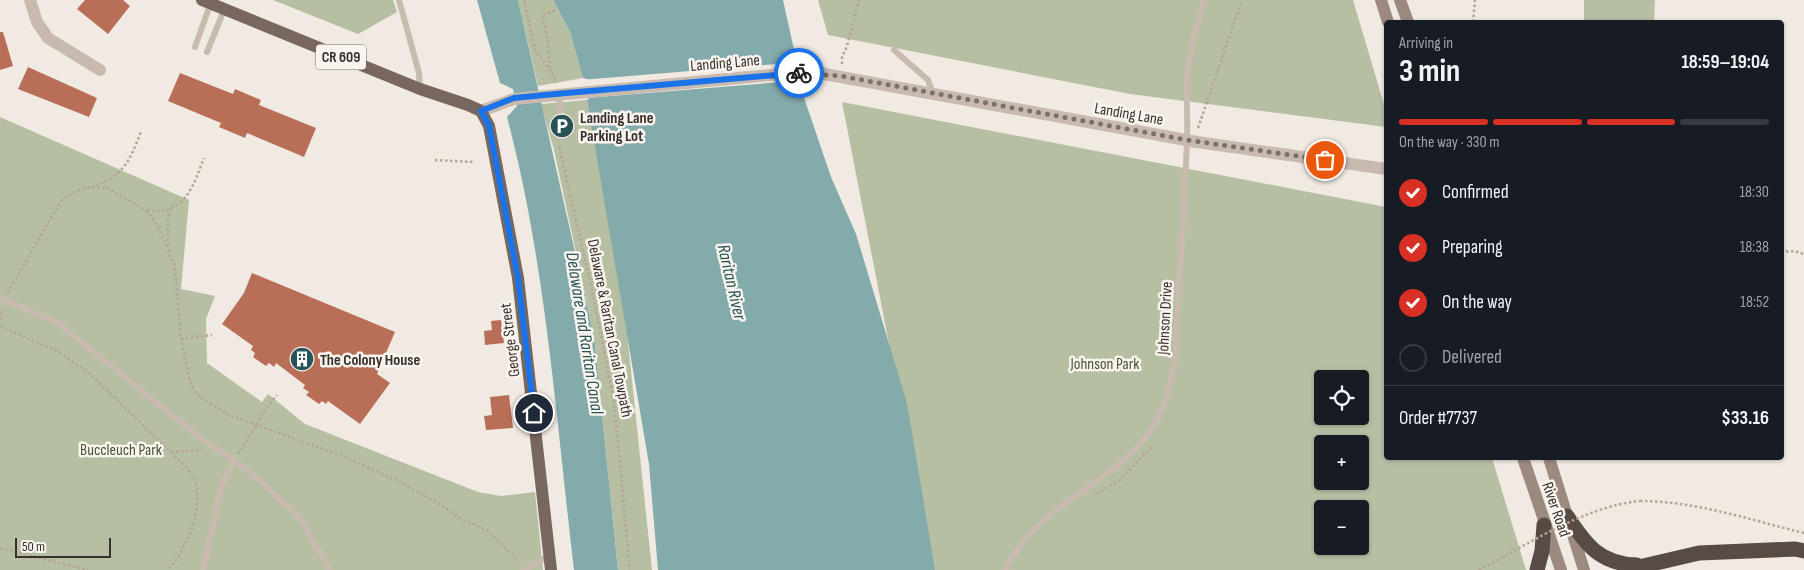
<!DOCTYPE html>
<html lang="en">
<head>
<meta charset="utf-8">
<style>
	:root { --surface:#171b24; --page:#20242c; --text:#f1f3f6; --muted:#9ea1a6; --line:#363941; --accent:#d93025 }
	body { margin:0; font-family:"Sofia Sans Condensed",sans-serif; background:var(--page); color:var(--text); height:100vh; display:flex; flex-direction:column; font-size:19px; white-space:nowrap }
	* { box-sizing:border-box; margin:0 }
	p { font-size:16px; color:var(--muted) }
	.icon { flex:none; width:28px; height:28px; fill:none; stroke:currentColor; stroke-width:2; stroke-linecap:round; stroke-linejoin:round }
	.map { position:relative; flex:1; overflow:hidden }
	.sheet { position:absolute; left:1384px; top:20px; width:400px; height:440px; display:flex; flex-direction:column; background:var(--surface); border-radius:5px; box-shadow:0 1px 4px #0004 }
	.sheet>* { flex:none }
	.controls { position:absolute; left:1314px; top:370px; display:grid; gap:10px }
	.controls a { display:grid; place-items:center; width:55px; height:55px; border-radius:5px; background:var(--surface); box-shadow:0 1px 4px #0004; font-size:25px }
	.scale { position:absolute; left:15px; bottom:12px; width:96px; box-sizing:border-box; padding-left:5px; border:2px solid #38302c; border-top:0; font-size:14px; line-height:18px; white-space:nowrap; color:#38302c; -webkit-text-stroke:4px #f9f4ee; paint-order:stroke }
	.pin { position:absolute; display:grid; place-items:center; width:42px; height:42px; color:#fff; margin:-21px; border:2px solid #fff; border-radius:50%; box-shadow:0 1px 5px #0007 }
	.courier { position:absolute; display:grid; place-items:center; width:50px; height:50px; margin:-25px; border:4px solid #1a73e8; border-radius:50%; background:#fff; color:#222; box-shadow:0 1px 6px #0007 }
	.headline em { font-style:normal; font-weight:700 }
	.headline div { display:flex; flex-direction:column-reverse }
	.headline { display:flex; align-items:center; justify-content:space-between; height:85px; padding:0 15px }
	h1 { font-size:32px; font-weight:700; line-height:38px }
	.bar { display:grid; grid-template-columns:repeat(4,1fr); gap:8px 5px; align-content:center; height:60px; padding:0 15px }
	.bar i { height:6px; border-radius:4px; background:var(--line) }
	.bar .on { background:var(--accent) }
	.bar p { grid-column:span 4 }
	.line { display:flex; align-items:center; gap:12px; padding:0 15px; border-top:1px solid var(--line) }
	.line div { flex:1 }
	ol { padding:0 15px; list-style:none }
	li { display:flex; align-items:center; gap:15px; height:55px }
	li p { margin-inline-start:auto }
	li .icon { padding:5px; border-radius:50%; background:var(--accent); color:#fff; stroke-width:4 }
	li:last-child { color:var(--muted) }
	li i { width:28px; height:28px; border:2px solid var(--line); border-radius:50% }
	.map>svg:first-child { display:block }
	.green { fill:#b7bfa3; fill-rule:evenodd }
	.water { fill:#84abac }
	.pier { fill:#f1eae2 }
	.building { fill:#b96e58 }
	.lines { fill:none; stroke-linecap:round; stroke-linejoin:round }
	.path { stroke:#b4a499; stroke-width:2.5; stroke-dasharray:2.5 2.5; stroke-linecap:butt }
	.service { stroke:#c9baaf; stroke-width:6 }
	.minor { stroke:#c9baaf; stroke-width:12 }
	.tertiary { stroke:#c9baaf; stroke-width:12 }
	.secondary { stroke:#9c8a80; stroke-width:12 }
	.primary { stroke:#78675f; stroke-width:12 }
	.motorway { stroke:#584a44; stroke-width:15 }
	.path-bridge { stroke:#b4a499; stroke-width:2.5; stroke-dasharray:2.5 2.5; stroke-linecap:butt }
	.done { stroke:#79716c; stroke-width:5; stroke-dasharray:0 9 }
	.route { stroke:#1a73e8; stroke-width:6 }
	.labels { text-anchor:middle; stroke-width:5; stroke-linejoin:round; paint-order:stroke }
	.shield { fill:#f9f4ee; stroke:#726b66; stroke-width:1 }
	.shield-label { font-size:15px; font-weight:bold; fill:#38302c }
	.street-label { font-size:16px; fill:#38302c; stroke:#f9f4ee }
	.poi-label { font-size:16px; font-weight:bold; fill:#38302c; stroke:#f9f4ee; text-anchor:start }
	.park-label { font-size:16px; fill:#495433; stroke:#f9f4ee }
	.water-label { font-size:18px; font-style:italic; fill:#265456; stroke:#f9f4ee }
</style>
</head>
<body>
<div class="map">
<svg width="1804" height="570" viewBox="0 0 1804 570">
	<rect width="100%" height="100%" fill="#f1eae2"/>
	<path class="green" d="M273,0H393L397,12L358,34Z
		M518,0H553L570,32L583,78L538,86Z
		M818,0H1353L1386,111V127L1130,94L828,35Z
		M1584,0H1655L1654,22H1584Z
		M587,100L623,295L652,570H618L594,336L554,150L541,104Z
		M842,102L1386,207V458H1492L1526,570H933ZM1322,379H1360V416H1322ZM1322,444H1360V481H1322ZM1322,509H1360V546H1322Z
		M0,117L189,200L181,289L215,296L206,319L207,363L262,402L268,394L305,424L478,492L501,496L535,492L543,570H0Z"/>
	<path class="water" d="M477,0H518L594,336L618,570H574C556,420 546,263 507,117L517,106L513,89L500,83Z
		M553,0H783L795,54L787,62L790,83H799L831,177L856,234L907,403L935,570H658L649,464L587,100L594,94L591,80L583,78L570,32Z"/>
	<path class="pier" d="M790,63L793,81L586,98L591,93L589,82L581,80Z"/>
	<path class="building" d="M85,0H123L130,6L108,34L77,9Z
		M0,32H3L13,66L0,70Z
		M28,67L97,98L89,117L18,89Z
		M180,73L233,94L235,89L261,100L259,105L316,128L304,157L247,133L245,138L219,127L221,123L168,101Z
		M252,273L395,332L377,374L390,383L360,424L328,401L326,404L322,401L319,404L306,395L309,392L303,388L305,385L276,363L274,367L269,363L266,366L253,357L255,353L251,350L253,346L222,324L244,293Z
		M501,320L504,343L485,345L484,331L492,330L491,321Z
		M509,395L513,428L486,430L484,416L492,415L490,397Z"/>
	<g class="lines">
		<path class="path" d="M524,0L535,50L550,70L557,83
			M1473,22L1475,0
			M842,64V57L847,46L859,0
			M550,68L547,35L542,15L557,10
			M1198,128L1242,0
			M559,146L594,299L614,402L630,570
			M435,160L473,162
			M91,187C124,176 129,162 141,132
			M147,210C185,216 193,186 204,158
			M168,246V218L172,208
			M1781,252L1794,251L1804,254
			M8,292L61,201L75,192L90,187L108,188L145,210L153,218L161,233L175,267L181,339L190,382L195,392L204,400L232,416L337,454L396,480L435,501L462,519L487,530L518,560
			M0,319L3,309
			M0,326L59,352L89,373L187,468C189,472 194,477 195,481C204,507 186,552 168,570
			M181,339L212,335
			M171,452L202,450
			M238,454L257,425L261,415L277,395
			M1097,494L1120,480L1154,444
			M1640,501C1696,501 1750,520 1804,533
			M0,548L88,570"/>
		<path class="service" d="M399,0L419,73L420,89
			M195,47L210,5
			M894,50L928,80L933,93
			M207,52L224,10
			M558,136L560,94
			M0,298L58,323L204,441L247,469L300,518L330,570
			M203,570L222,484L234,460
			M524,570L550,555
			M1006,570C1038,497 1128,484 1160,414C1179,374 1177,328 1179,285C1182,237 1185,189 1187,142C1188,120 1186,99 1187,77C1189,51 1197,25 1204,0"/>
		<path class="minor" d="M30,0L37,22L48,38L100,70"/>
		<path class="tertiary" d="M481,111L514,99L792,73H819L1197,142L1386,169"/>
		<path class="secondary" d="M1381,0L1388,22
			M1400,0L1408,22
			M1523,458L1561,570
			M1549,458L1584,570"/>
		<path class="primary" d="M202,0L420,89L468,105L481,111L489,126L518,278L551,570"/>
		<path class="motorway" d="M1567,516C1586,545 1600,564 1637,565
			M1537,570L1542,551L1544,525
			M1626,570L1699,553L1795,549L1804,551"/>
		<path class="path-bridge" d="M1479,570C1527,545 1585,506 1640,501"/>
	</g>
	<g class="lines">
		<path class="done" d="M799,73L841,76L1187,140L1325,160"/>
		<path class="route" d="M534,413L518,278L489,126L481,111L514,98L555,94L799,73"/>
	</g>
	<defs>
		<g id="parking-disc" transform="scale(1.25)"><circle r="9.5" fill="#265456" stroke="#f9f4ee"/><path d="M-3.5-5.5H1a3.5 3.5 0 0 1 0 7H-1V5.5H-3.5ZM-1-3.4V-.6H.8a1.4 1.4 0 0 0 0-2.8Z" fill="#fff"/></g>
		<g id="building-disc" transform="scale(1.25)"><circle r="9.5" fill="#265456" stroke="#f9f4ee"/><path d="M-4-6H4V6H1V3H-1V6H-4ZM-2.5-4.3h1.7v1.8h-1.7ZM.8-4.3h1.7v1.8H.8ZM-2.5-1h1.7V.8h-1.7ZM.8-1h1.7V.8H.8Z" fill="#fff"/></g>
	</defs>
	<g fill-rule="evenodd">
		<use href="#parking-disc" x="562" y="126"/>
		<use href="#building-disc" x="302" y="359"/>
	</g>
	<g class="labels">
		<rect class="shield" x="316" y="44.5" width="50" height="25" rx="4"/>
		<g class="shield-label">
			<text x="341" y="62">CR 609</text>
		</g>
		<g class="street-label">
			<text transform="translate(725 62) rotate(-5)" y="6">Landing Lane</text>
			<text transform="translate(1129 113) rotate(10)" y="6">Landing Lane</text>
			<text transform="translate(1164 318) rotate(-87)" y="6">Johnson Drive</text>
			<text transform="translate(611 328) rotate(79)" y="6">Delaware &amp; Raritan Canal Towpath</text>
			<text transform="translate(509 340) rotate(-97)" y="6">George Street</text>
			<text transform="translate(1557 509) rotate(71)" y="6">River Road</text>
		</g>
		<g class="poi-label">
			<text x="580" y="123">Landing Lane<tspan x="580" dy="18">Parking Lot</tspan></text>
			<text x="320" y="365">The Colony House</text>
		</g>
		<g class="park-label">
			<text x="1105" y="369">Johnson Park</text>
			<text x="121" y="455">Buccleuch Park</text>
		</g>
		<g class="water-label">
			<text transform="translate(732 282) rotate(77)" y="6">Raritan River</text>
			<text transform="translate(585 333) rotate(81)" y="6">Delaware and Raritan Canal</text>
		</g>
	</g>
</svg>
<div class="controls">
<a><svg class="icon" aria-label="locate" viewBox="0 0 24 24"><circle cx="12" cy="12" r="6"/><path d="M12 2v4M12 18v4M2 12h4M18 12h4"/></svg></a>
<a>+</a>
<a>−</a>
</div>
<div class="scale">50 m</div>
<div class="pin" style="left:1325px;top:160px;background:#ea580c"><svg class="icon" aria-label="bag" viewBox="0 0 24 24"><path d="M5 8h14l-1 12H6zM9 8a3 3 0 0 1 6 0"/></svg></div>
<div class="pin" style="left:534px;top:413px;background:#1f2937"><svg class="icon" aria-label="home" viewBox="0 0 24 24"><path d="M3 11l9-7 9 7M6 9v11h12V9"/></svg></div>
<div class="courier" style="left:799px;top:73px"><svg class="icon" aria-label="bike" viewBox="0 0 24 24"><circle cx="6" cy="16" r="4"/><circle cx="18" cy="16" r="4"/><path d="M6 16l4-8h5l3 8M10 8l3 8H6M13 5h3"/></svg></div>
<section class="sheet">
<div class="headline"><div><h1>3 min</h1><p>Arriving in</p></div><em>18:59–19:04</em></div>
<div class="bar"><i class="on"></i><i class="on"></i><i class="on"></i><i></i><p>On the way · 330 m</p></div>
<ol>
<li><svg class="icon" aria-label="check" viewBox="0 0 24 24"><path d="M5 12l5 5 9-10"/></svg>Confirmed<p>18:30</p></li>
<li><svg class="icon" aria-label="check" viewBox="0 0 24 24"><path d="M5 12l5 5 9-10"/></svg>Preparing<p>18:38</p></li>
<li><svg class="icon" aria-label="check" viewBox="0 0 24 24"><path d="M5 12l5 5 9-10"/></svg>On the way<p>18:52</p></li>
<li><i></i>Delivered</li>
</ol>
<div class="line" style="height:65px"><div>Order #7737</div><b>$33.16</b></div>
</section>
</div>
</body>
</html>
